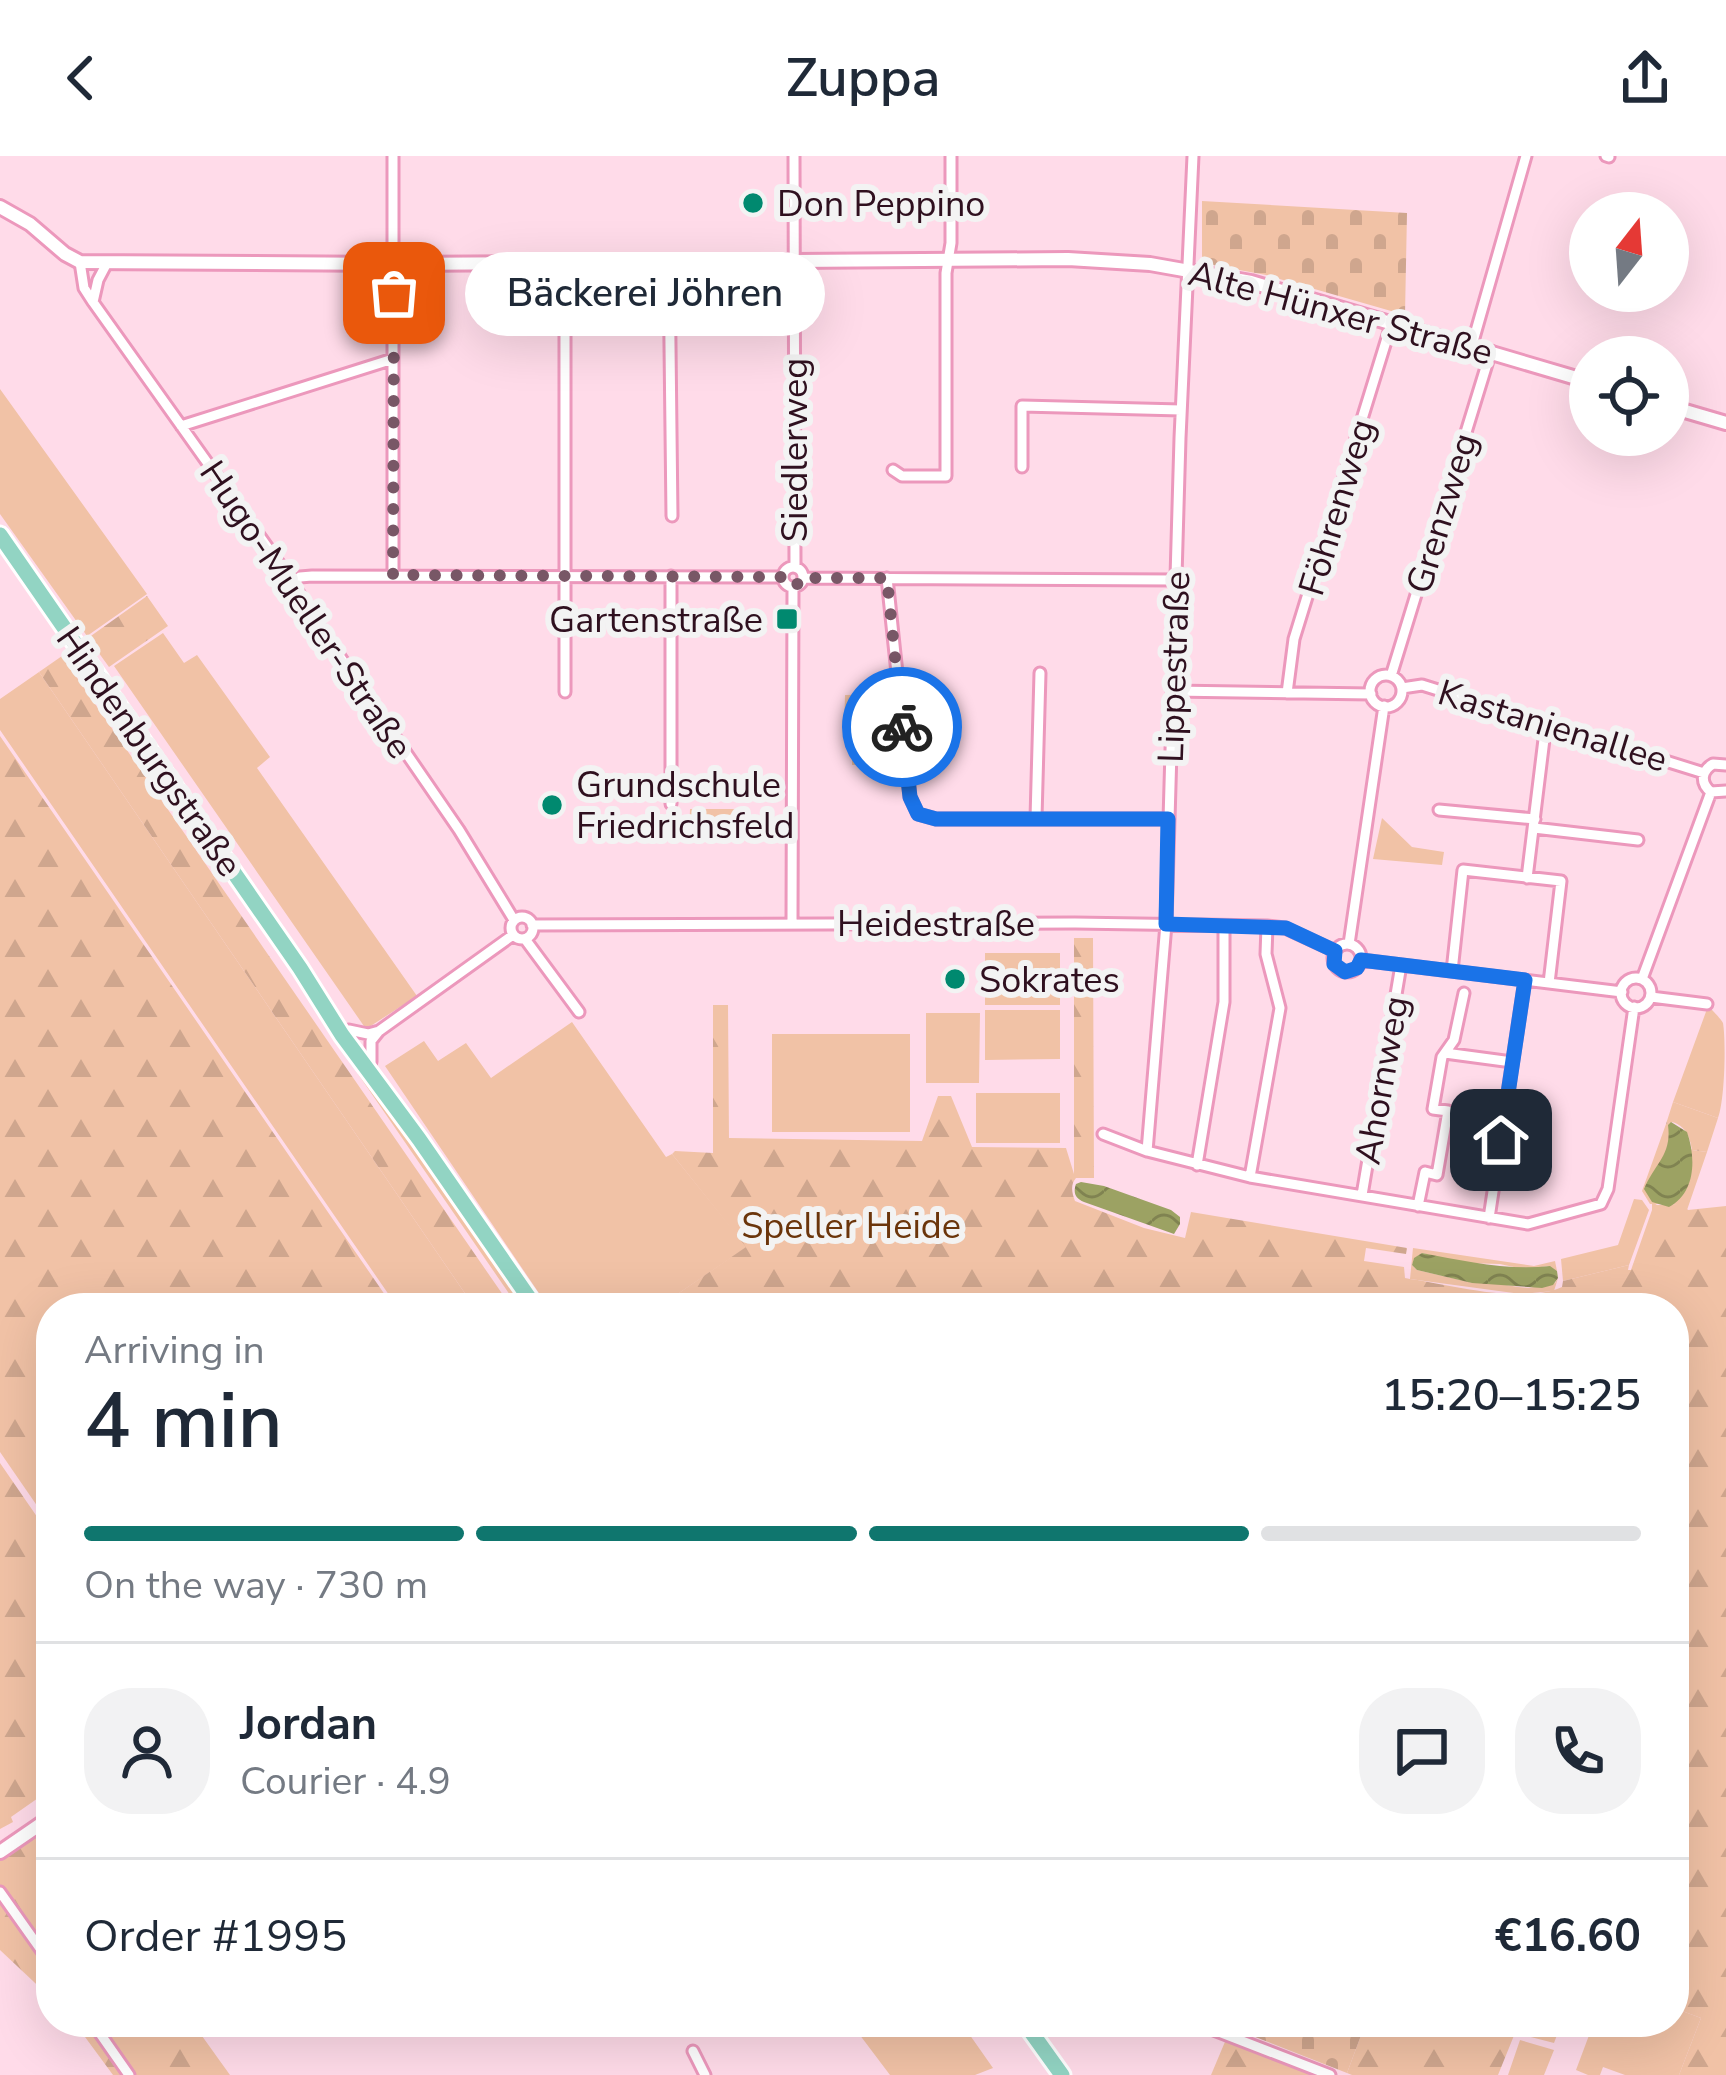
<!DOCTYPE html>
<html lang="en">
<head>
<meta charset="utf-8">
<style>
	:root { --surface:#fff; --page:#f2f2f3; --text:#1f2937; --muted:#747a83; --line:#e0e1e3; --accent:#0f766e }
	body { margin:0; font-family:"Nunito Sans",sans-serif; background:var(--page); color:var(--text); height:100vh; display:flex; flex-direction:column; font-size:45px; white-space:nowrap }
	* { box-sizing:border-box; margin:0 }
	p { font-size:39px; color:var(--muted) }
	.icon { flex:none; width:66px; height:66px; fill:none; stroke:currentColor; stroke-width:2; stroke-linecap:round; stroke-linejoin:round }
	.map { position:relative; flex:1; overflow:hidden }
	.sheet { position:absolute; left:36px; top:1137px; width:1653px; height:744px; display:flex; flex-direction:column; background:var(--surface); border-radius:48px; box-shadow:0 12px 48px #0002 }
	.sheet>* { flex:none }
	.needle { width:78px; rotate:17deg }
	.tools { position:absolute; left:1569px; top:36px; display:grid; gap:24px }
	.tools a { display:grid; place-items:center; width:120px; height:120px; border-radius:50%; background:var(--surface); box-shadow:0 12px 48px #0002; font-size:60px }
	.pin { position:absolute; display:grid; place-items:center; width:102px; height:102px; color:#fff; margin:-51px; border-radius:24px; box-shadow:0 6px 18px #0006 }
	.courier { position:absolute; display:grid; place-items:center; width:120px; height:120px; margin:-60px; border:9px solid #1a73e8; border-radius:50%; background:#fff; color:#222; box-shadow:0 3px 15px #0007 }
	.bubble { position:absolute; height:84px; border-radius:42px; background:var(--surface); box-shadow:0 12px 48px #0002; font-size:39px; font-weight:600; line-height:84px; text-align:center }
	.overview em { font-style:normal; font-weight:600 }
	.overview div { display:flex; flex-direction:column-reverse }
	.overview { display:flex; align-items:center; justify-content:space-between; height:204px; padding:0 48px }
	h1 { font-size:78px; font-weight:600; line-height:90px }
	.bar { display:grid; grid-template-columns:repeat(4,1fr); gap:18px 12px; align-content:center; height:144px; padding:0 48px }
	.bar i { height:15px; border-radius:9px; background:var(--line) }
	.bar .current { background:var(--accent) }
	.bar p { grid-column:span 4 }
	.line { display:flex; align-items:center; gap:30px; padding:0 48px; border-top:3px solid var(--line) }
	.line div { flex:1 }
	.round { display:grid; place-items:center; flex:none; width:126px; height:126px; border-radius:48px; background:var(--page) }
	header { display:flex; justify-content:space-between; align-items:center; height:156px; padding:0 48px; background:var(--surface); font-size:54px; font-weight:600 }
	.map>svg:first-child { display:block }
	.green { fill:#f1c2a6 }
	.forest { fill:url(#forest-firs) }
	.cemetery { fill:url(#cemetery-stones) }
	.water { fill:url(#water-waves) }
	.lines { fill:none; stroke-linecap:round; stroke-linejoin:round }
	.minor-casing { stroke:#ec98bc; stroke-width:15 }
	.tertiary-casing { stroke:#ec98bc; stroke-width:18 }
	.primary-casing { stroke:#fff; stroke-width:21 }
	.minor { stroke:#fff; stroke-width:9 }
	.tertiary { stroke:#fff; stroke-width:12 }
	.primary { stroke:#92d4c3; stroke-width:15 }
	.done { stroke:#785766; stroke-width:12; stroke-dasharray:0 21.6 }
	.route { stroke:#1a73e8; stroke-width:15 }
	.poi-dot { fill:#00896f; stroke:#f3f3f3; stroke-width:4.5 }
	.labels { text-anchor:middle; stroke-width:12; stroke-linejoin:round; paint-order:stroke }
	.poi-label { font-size:36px; fill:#2f101f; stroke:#f3f3f3; text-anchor:start }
	.street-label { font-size:36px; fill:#2f101f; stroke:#f3f3f3 }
	.park-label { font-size:36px; fill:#6b350b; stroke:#f3f3f3 }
</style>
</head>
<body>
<header><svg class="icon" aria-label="back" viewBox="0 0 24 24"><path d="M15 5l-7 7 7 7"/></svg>Zuppa<svg class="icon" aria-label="share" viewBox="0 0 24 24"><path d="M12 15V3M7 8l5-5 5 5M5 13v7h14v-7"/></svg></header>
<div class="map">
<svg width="1726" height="1919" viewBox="0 0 1726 1919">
	<defs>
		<pattern id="forest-firs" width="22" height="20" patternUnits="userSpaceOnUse" patternTransform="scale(3)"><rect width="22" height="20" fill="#f1c2a6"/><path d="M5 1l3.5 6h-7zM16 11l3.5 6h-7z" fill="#cfa68e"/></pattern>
		<pattern id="cemetery-stones" width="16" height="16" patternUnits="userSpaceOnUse" patternTransform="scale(3)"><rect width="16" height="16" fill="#f1c2a6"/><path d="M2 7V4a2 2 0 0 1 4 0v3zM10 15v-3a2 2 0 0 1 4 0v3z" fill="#cfa68e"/></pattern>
		<pattern id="water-waves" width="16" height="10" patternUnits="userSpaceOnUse" patternTransform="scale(3)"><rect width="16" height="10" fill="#9ca263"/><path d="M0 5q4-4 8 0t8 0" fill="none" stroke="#808351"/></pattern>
	</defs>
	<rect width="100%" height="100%" fill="#ffdbe9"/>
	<path class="green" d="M0,233L147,438L87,480L0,358Z
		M163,477L184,507L197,499L270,601L257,612L417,840L366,873L114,510Z
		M39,516L475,1152H398L0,574V543Z
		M894,538L901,609H852V578H844L845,539Z
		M1382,662L1412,691L1444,696L1442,709L1373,703Z
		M985,797H1060V849H985Z
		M1710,852C1713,855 1721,863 1723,867C1726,885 1725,943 1718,962L1673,946L1707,853Z
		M985,854H1060V903L985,904Z
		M926,857H980L979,927H926Z
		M572,866L666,1001L672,998L747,1091L657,1152H549L385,910L424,885L438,905L466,887L491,922Z
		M772,878H910V976H772Z
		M363,915L526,1152H519L358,918Z
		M976,937H1060V987H976Z
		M1671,966L1692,994L1707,996L1687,1054L1677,1048H1650L1642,1035L1666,968Z
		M1634,1043L1642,1044L1649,1054L1629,1109L1563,1125L1561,1103L1618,1089Z
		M1413,1092L1534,1110L1555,1105L1557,1115L1547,1110L1527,1114L1500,1108L1464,1107L1422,1097L1414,1103L1412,1109L1417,1114L1473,1127H1495L1518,1131L1529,1132L1555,1127L1558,1122L1554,1135L1521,1138L1410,1123Z
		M1674,1852L1701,1862L1679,1919H1625L1603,1911L1600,1919H1588L1576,1914L1594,1866H1674Z
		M850,1866H982L967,1875L993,1912L975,1919H890Z"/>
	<path class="forest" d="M147,440L168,470L109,511L88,482Z
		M62,500L512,1152H475L39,516Z
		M0,580L394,1152H51V1370L0,1296Z
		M690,653H737V684H689Z
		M1074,782H1093L1094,1022H1076C1070,1029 1072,1037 1075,1045L1144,1072L1185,1082L1191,1056L1407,1092L1406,1098L1366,1092L1364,1105L1404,1111L1405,1122L1410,1123C1453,1129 1522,1149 1562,1131L1563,1125L1629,1109L1628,1114H1631L1652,1054V1046L1657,1049L1677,1048L1680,1045L1688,1054L1726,1050V1919H1679L1701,1862L1674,1852V1152H657L746,1091L672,998L675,995L713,997V849H728L729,982L922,985L938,940H951L972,991L1066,992L1074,1018Z
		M1673,946L1718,962L1707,996L1692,994C1690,981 1686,970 1672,966L1666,968Z
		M0,1307L51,1381V1633L11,1661L13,1666L0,1673Z
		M51,1670V1842L0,1794V1705Z
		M74,1866H192L230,1919H113Z
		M1366,1866H1562L1554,1887L1515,1877L1498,1919H1352L1347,1917Z
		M1227,1881L1324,1919H1211Z
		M1520,1884L1554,1894L1544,1919H1508Z"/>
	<path class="cemetery" d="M1202,45L1407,57L1405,159L1266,119L1202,107Z
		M1217,1866H1366L1347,1917Z"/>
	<path class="water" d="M1671,966L1687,976C1696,1001 1696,1037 1669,1051L1652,1046L1644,1033C1655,1007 1672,999 1668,969Z
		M1081,1026L1104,1030L1171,1054L1180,1061V1068L1174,1078L1084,1046C1075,1042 1073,1037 1076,1028Z
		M1422,1097C1464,1105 1508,1115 1550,1110L1557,1115L1558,1122L1553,1129L1542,1132L1472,1127L1417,1114L1412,1109L1414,1102Z"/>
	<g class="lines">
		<g class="minor-casing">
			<path id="minor" d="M794,0L795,411
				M1193,0L1180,282L1166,768L1147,995L1250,1021L1280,852L1266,798L1267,770
				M1606,0L1609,1
				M669,104L672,360
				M80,106L84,132L93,146L293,427L312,460L459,674L514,764
				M565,107V536
				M93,146L98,124L107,107
				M1472,189L1526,0
				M181,270L393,203
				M1022,311V250L1181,254
				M893,314L902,320H946V117L951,87V0
				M783 421a10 10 0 1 1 20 0a10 10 0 1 1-20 0Z
				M393,419V0
				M803,422L1177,424
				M887,422L910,641L918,658L936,663H1168
				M293,427L300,421L312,420L783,421
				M1370 535a16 16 0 1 1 32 0a16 16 0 1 1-32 0Z
				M1391,520L1491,195
				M1402,532L1422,529L1704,617
				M1172,535L1371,538
				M1287,537L1294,483L1392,166
				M1726,609L1713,608C1701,615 1700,627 1711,636L1726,635
				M671,648V420
				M1439,654L1535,663
				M1036,662L1040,517
				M1534,672L1638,684
				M1527,722L1546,567
				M511 772a11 11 0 1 1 22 0a11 11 0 1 1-22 0Z
				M792,767L793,431
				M532,769L1075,767L1267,770L1285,772L1335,795
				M525,783L579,856
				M1333 802a14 14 0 1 1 28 0a14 14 0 1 1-28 0Z
				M1349,788L1384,550
				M1361,804L1622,836
				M1452,815L1463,714L1561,725L1549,827
				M1621 837a15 15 0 1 1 30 0a15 15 0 1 1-30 0Z
				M1642,823L1711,636
				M1651,841L1707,848
				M349,874L368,878L379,875L513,779
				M1445,897L1512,906
				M371,906V885L379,875
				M1103,978L1147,995
				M1197,1009L1224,846V770
				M1250,1021L1528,1068L1601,1048L1608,1033L1634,851
				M1362,1039L1401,809
				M1418,1050L1425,1016L1437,1019L1448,955L1433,953L1442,901L1454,884L1464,837
				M1489,1062L1525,824
				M0,1736L51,1808
				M92,1866L129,1919
				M1193,1866L1330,1919
				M693,1895L705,1919"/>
		</g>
		<g class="tertiary-casing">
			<path id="tertiary" d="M0,51L30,68L65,98L80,106L394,108L1068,103L1150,108L1251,126L1590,226
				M1668,250L1726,267
				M0,1696L51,1661"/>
		</g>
		<g class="primary-casing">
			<path id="primary" d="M0,379L300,812L342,879L419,983L536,1152
				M1024,1866L1062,1919"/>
		</g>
		<use href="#minor" class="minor"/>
		<use href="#tertiary" class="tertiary"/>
		<use href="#primary" class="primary"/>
	</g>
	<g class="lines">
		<path class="done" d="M394,137L393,419L783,421L784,425L793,430L802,426L803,422H887L902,571"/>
		<path class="route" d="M902,571L910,641L918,658L936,663H1168L1166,768L1286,772L1335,795L1334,808L1345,816L1357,812L1361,804L1525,824L1501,984"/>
	</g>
	<g class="poi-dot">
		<circle cx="753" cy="47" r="12"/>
		<rect x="775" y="451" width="24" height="24" rx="6"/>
		<circle cx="552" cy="649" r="12"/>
		<circle cx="955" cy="823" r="12"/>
	</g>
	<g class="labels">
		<g class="poi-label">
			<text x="777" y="60">Don Peppino</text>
			<text x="763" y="476" text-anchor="end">Gartenstraße</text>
			<text x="576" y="641">Grundschule<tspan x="576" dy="41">Friedrichsfeld</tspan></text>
			<text x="979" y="836">Sokrates</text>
		</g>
		<g class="street-label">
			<text transform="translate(1341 156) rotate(15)" y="13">Alte Hünxer Straße</text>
			<text transform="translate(794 294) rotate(-90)" y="13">Siedlerweg</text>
			<text transform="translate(1336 351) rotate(-73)" y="13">Föhrenweg</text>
			<text transform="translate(1441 357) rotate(-73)" y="13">Grenzweg</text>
			<text transform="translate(307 453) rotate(56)" y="13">Hugo-Mueller-Straße</text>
			<text transform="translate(1173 511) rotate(-88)" y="13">Lippestraße</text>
			<text transform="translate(1553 569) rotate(17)" y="13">Kastanienallee</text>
			<text transform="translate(150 595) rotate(55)" y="13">Hindenburgstraße</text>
			<text x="936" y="780">Heidestraße</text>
			<text transform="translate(1381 924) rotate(-80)" y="13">Ahornweg</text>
		</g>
		<g class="park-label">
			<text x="851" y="1082">Speller Heide</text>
		</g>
	</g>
</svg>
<div class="tools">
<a><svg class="needle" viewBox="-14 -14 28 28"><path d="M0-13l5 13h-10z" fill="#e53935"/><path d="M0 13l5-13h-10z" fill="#747a83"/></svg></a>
<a><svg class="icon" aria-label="locate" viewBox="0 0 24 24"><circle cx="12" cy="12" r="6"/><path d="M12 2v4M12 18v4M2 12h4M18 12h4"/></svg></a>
</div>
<div class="pin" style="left:394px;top:137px;background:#ea580c"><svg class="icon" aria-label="bag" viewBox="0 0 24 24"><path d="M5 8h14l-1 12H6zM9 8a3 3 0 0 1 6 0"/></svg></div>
<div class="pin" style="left:1501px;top:984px;background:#1f2937"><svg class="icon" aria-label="home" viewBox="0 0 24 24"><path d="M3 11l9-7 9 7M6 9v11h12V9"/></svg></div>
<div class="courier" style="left:902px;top:571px"><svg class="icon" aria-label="bike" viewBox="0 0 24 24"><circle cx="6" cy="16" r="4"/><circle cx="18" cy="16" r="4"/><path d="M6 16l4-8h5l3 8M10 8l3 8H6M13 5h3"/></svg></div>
<div class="bubble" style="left:465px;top:96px;width:360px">Bäckerei Jöhren</div>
<section class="sheet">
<div class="overview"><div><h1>4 min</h1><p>Arriving in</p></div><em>15:20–15:25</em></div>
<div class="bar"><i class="current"></i><i class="current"></i><i class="current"></i><i></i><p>On the way · 730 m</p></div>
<div class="line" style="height:216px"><a class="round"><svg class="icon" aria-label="person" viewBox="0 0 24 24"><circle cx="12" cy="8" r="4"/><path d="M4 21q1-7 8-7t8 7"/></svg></a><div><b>Jordan</b><p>Courier · 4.9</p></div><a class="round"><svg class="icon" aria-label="chat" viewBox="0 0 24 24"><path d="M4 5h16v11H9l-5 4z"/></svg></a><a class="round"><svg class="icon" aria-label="phone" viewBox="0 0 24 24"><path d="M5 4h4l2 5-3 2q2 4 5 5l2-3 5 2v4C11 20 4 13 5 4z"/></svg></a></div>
<div class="line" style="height:156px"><div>Order #1995</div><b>€16.60</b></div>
</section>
</div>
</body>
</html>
